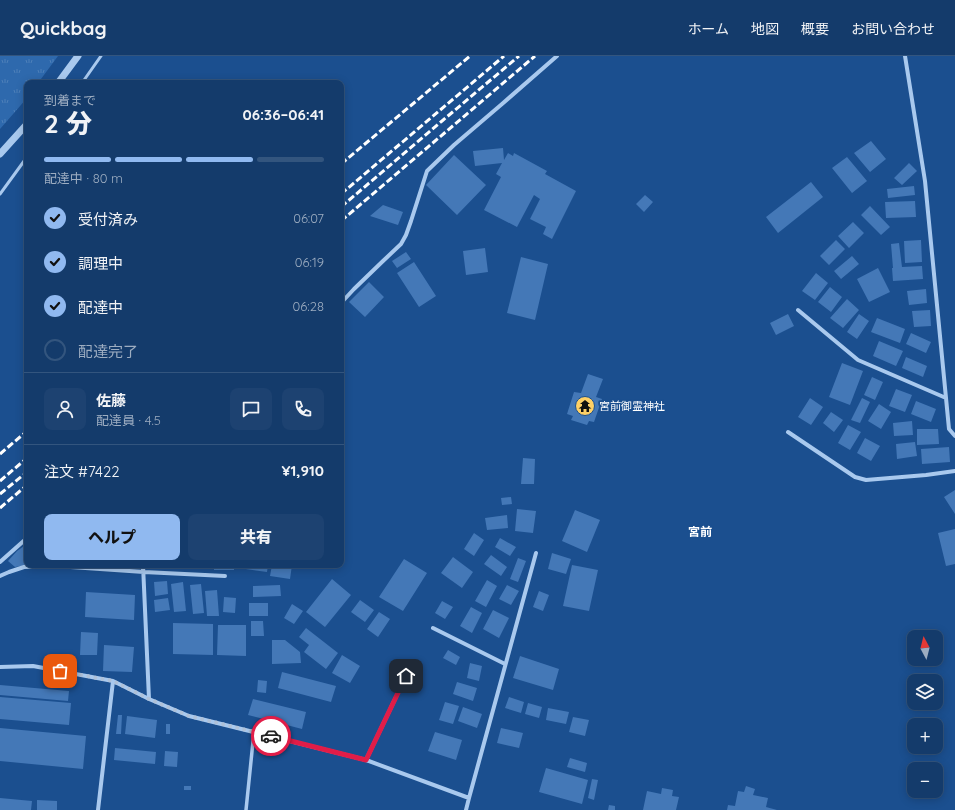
<!DOCTYPE html>
<html lang="ja">
<head>
<meta charset="utf-8">
<style>
	:root { --surface:#143b6b; --page:#1d4271; --text:#f1f3f6; --muted:#9dadc1; --line:#33557e; --accent:#90b9f0 }
	body { margin:0; font-family:Quicksand,"Noto Sans JP",sans-serif; background:var(--page); color:var(--text); height:100vh; display:flex; flex-direction:column; font-size:15px; white-space:nowrap }
	* { box-sizing:border-box; margin:0 }
	p { font-size:13px; color:var(--muted) }
	.icon { flex:none; width:22px; height:22px; fill:none; stroke:currentColor; stroke-width:2; stroke-linecap:round; stroke-linejoin:round }
	.map { position:relative; flex:1; overflow:hidden }
	.drawer { position:absolute; left:24px; top:24px; width:320px; height:488px; display:flex; flex-direction:column; background:var(--surface); border-radius:8px; box-shadow:0 2px 10px #0003,0 0 0 1px var(--line) }
	.drawer>* { flex:none }
	.needle { width:26px; rotate:353deg }
	.tools { position:absolute; left:907px; top:574px; display:grid; gap:8px }
	.tools a { display:grid; place-items:center; width:36px; height:36px; border-radius:8px; background:var(--surface); box-shadow:0 2px 10px #0003,0 0 0 1px var(--line); font-size:20px }
	.pin { position:absolute; display:grid; place-items:center; width:34px; height:34px; color:#fff; margin:-17px; border-radius:8px; box-shadow:0 2px 6px #0006 }
	.courier { position:absolute; display:grid; place-items:center; width:40px; height:40px; margin:-20px; border:3px solid #e11d48; border-radius:50%; background:#fff; color:#222; box-shadow:0 1px 5px #0007 }
	.summary em { font-style:normal; font-weight:800 }
	.summary div { display:flex; flex-direction:column-reverse }
	.summary { display:flex; align-items:center; justify-content:space-between; height:68px; padding:0 20px }
	h1 { font-size:26px; font-weight:800; line-height:30px }
	.bar { display:grid; grid-template-columns:repeat(4,1fr); gap:6px 4px; align-content:center; height:48px; padding:0 20px }
	.bar i { height:5px; border-radius:3px; background:var(--line) }
	.bar .selected { background:var(--accent) }
	.bar p { grid-column:span 4 }
	.line { display:flex; align-items:center; gap:10px; padding:0 20px; border-top:1px solid var(--line) }
	.line div { flex:1 }
	.round { display:grid; place-items:center; flex:none; width:42px; height:42px; border-radius:8px; background:var(--page) }
	ol { padding:0 20px; list-style:none }
	li { display:flex; align-items:center; gap:12px; height:44px }
	li p { margin-inline-start:auto }
	li .icon { padding:4px; border-radius:50%; background:var(--accent); color:#111; stroke-width:4 }
	li:last-child { color:var(--muted) }
	li i { width:22px; height:22px; border:2px solid var(--line); border-radius:50% }
	.primary-button { display:flex; gap:8px; margin-top:auto; padding:8px 20px }
	.primary-button a { flex:1; height:46px; border-radius:8px; background:var(--accent); color:#111; font-size:16px; font-weight:800; line-height:46px; text-align:center }
	.primary-button a+a { background:var(--page); color:var(--text) }
	header { display:flex; align-items:center; gap:24px; box-sizing:border-box; height:56px; padding:0 20px; background:var(--surface); border-bottom:1px solid var(--line) }
	header strong { font-size:19px }
	nav { display:flex; gap:22px; margin-inline-start:auto; font-size:14px }
	.map>svg:first-child { display:block }
	.grass { fill:url(#grass-tufts) }
	.building { fill:#4478b7 }
	.lines { fill:none; stroke-linecap:round; stroke-linejoin:round }
	.service { stroke:#a9c9ee; stroke-width:3 }
	.pedestrian { stroke:#a9c9ee; stroke-width:3.5 }
	.minor { stroke:#a9c9ee; stroke-width:4 }
	.tertiary { stroke:#a9c9ee; stroke-width:7 }
	.rail { stroke:#fff; stroke-width:3; stroke-dasharray:7 3; stroke-linecap:butt }
	.done { stroke:#afc1d8; stroke-width:4; stroke-dasharray:0 7.2 }
	.route { stroke:#e11d48; stroke-width:5 }
	.labels { text-anchor:middle; stroke-width:3.5; stroke-linejoin:round; paint-order:stroke }
	.poi-label { font-size:11px; fill:#fff; stroke:#1b4f8f; text-anchor:start }
	.neighbourhood-label { font-size:12px; font-weight:bold; fill:#fff; stroke:#1b4f8f }
</style>
</head>
<body>
<header>
<strong>Quickbag</strong>
<nav><a>ホーム</a><a>地図</a><a>概要</a><a>お問い合わせ</a></nav>
</header>
<div class="map">
<svg width="955" height="754" viewBox="0 0 955 754">
	<defs>
		<pattern id="grass-tufts" width="24" height="20" patternUnits="userSpaceOnUse"><rect width="24" height="20" fill="#2e69ad"/><path d="M3 7l-1-3M5 7V3M7 7l1-3M15 17l-1-3M17 17v-4M19 17l1-3" fill="none" stroke="#4d80b9"/></pattern>
	</defs>
	<rect width="100%" height="100%" fill="#1b4f8f"/>
	<path class="grass" d="M0,0H58L38,27H27V42L0,73Z"/>
	<path class="building" d="M871,85L886,103L870,116L854,97Z
		M503,92L504,104L508,97L513,100L514,97L547,115L545,118L576,135L552,183L543,178L546,171L530,163L540,143L534,139L517,171L484,154L501,121L496,118L502,107L475,110L473,95Z
		M454,99L486,129L457,159L426,129Z
		M847,101L867,125L852,137L832,112Z
		M909,107L917,115L902,129L894,122Z
		M811,126L823,141L778,177L766,161Z
		M914,130L915,139L888,142L887,133Z
		M645,139L653,146L644,156L636,148Z
		M915,145L916,161L886,162L885,146Z
		M383,149L403,156L398,169L370,160Z
		M870,150L890,171L881,179L861,159Z
		M853,166L864,177L849,192L838,180Z
		M836,184L845,193L829,209L820,200Z
		M921,184L922,206L905,207L904,185Z
		M899,187L902,211L922,210L923,223L893,225L892,212H893L891,188Z
		M485,192L488,216L466,219L463,195Z
		M406,196L411,203L397,212L392,205Z
		M852,200L859,208L841,223L834,215Z
		M521,201L548,208L535,264L507,257Z
		M414,206L436,240L419,251L397,217Z
		M878,212L890,236L869,246L857,223Z
		M816,217L828,227L815,244L802,235Z
		M369,226L384,241L365,261L349,246Z
		M830,231L842,241L831,256L818,246Z
		M926,233L927,247L909,249L907,235Z
		M847,243L859,254L843,272L830,262Z
		M930,254L931,270L914,271L912,255Z
		M788,258L794,270L776,279L770,267Z
		M859,258L869,265L857,283L847,276Z
		M877,262L905,273L900,287L871,276Z
		M911,277L931,286L926,297L906,288Z
		M879,285L903,295L896,310L873,300Z
		M906,301L927,310L923,321L902,312Z
		M842,307L863,315L850,349L829,341Z
		M588,318L603,323L596,341L602,343L594,366L589,365L587,369L571,364L573,360L567,358L574,336L581,337Z
		M872,321L883,326L875,344L864,339Z
		M896,333L912,339L905,356L889,350Z
		M810,342L823,351L811,369L798,361Z
		M862,342L870,346L860,367L851,364Z
		M916,345L936,353L931,366L911,358Z
		M879,348L891,356L881,373L868,365Z
		M831,356L843,364L834,376L823,367Z
		M912,365L913,379L894,380L893,367Z
		M848,369L861,376L850,394L838,387Z
		M917,373H938L939,388L917,389Z
		M865,382L880,390L871,405L857,397Z
		M915,386L917,400L897,403L896,388Z
		M949,391L950,406L922,408L921,393Z
		M523,402L535,403L534,428H521Z
		M955,434V458L944,441Z
		M511,441L512,448L502,449L501,442Z
		M517,453L536,455L533,477L515,475Z
		M575,454L600,464L587,496L562,485Z
		M507,459L508,472L487,474L485,462Z
		M955,473V508L946,510L938,477Z
		M474,477L484,484L474,500L464,493Z
		M500,482L516,491L510,500L495,491Z
		M24,490L27,491V509L15,511L8,505L17,495Z
		M552,497L571,503L566,518L548,513Z
		M491,499L507,511L501,520L484,508Z
		M453,501L473,516L462,532L441,517Z
		M518,502L526,505L518,526L510,523Z
		M404,503L427,517L403,555L379,541Z
		M214,509H234V514H214Z
		M239,509H268L267,516L239,512Z
		M272,509H292L290,523L270,520Z
		M572,509L598,514L589,555L563,550Z
		M332,523L351,539L325,571L306,556Z
		M487,524L497,530L486,551L475,545Z
		M167,525L168,538L155,540L154,526Z
		M183,526L186,555L174,556L171,528Z
		M201,528L204,557L193,558L190,529Z
		M280,529L281,540L253,541V530Z
		M507,529L519,535L511,549L499,543Z
		M217,534L219,560H207L205,535Z
		M539,535L549,539L543,555L533,551Z
		M86,536L135,539L134,564L85,561Z
		M224,541L236,542L235,557L223,556Z
		M168,542L170,554L155,556L154,544Z
		M360,544L374,554L365,566L351,556Z
		M442,545L453,551L445,563L435,557Z
		M249,547H268V560H249Z
		M292,548L303,555L294,568L284,562Z
		M471,551L482,557L472,577L460,570Z
		M493,554L509,562L499,582L483,573Z
		M379,556L390,563L378,581L367,573Z
		M251,565H263L264,580H251Z
		M173,567L213,568V599L173,598Z
		M218,569H246V600L217,599Z
		M306,572L338,597L326,613L304,596L309,589L299,581Z
		M81,576L98,577L97,599H80Z
		M272,584H285L300,596L301,607L272,608Z
		M104,589L134,591L132,616L103,615Z
		M448,594L460,601L456,609L443,602Z
		M342,599L360,610L350,627L332,617Z
		M520,600L559,613L553,634L513,622Z
		M470,607L482,610L479,625L467,622Z
		M282,616L336,630L331,646L278,632Z
		M258,624L267,625L266,637L257,636Z
		M457,626L477,632L473,645L453,638Z
		M0,629L69,635L68,645L0,639Z
		M0,641L71,647L69,669L0,663Z
		M509,641L524,646L521,657L505,652Z
		M253,643L306,656L302,673L248,659Z
		M445,646L459,650L453,668L439,664Z
		M528,647L542,651L539,662L525,658Z
		M463,651L482,658L477,672L458,665Z
		M548,652L569,656L566,668L546,664Z
		M118,659H122L121,678H116Z
		M127,660L157,664L155,682L125,678Z
		M573,661L589,664L585,680L569,676Z
		M166,668H170V678H166Z
		M0,672L86,680L83,713L0,705Z
		M501,672L523,677L519,692L497,687Z
		M435,676L462,684L456,704L428,695Z
		M115,692L156,696L155,708L114,704Z
		M165,695L178,696L177,711L164,710Z
		M570,702L587,707L585,716L567,711Z
		M546,712L588,724L582,748L539,736Z
		M592,723L598,724L594,744L588,742Z
		M184,730H191V734H184Z
		M746,730L755,733L753,739L768,742L766,751L777,754H727L728,749L735,750L738,735L744,736Z
		M662,732L673,734L672,740L679,741L676,754H643L647,735L661,738Z
		M0,742L32,745L31,754H0Z
		M37,744L57,745V754H37Z
		M609,749L615,750V754H608Z"/>
	<g class="lines">
		<path class="service" d="M82,27L101,0
			M0,138L27,101"/>
		<path class="pedestrian" d="M246,754L254,676"/>
		<path class="minor" d="M905,0L925,125L949,373L955,380
			M341,247L354,233L383,205L401,188L406,179L411,165L427,115L454,89L502,48L557,0
			M798,254L858,304L946,342
			M788,376L855,421L866,424L926,419L955,415
			M0,506L27,482
			M143,509L149,643
			M0,520L9,516L24,511L56,510L144,516L225,520
			M433,572L505,608
			M0,611L33,610L113,625L149,643L189,660L366,704L469,742
			M366,704L406,620
			M98,754L113,625
			M466,754L469,742L536,497"/>
		<path class="tertiary" d="M58,27L78,0
			M0,98L27,68"/>
		<path class="rail" d="M341,108L470,0
			M341,138L504,0
			M341,151L442,65L519,0
			M341,165L535,0
			M0,398L27,375
			M0,425L27,402
			M0,438L27,416
			M0,452L27,429"/>
	</g>
	<g class="lines">
		<path class="done" d="M60,615L113,625L149,643L189,660L271,680"/>
		<path class="route" d="M271,680L366,704L406,620"/>
	</g>
	<defs>
		<g id="temple-disc" transform="scale(1)"><circle r="9.5" fill="#ffd166" stroke="#1b4f8f"/><path d="M0-6L5-2H3V0L6.5 2.5H4V6H1.5V3h-3V6H-4V2.5H-6.5L-3 0V-2H-5Z" fill="#111"/></g>
	</defs>
	<g fill-rule="evenodd">
		<use href="#temple-disc" x="585" y="350"/>
	</g>
	<g class="labels">
		<g class="poi-label">
			<text x="599" y="354">宮前御霊神社</text>
		</g>
		<g class="neighbourhood-label">
			<text x="700" y="480">宮前</text>
		</g>
	</g>
</svg>
<div class="tools">
<a><svg class="needle" viewBox="-14 -14 28 28"><path d="M0-13l5 13h-10z" fill="#e53935"/><path d="M0 13l5-13h-10z" fill="#9dadc1"/></svg></a>
<a><svg class="icon" aria-label="layers" viewBox="0 0 24 24"><path d="M12 4l9 5-9 5-9-5zM3 14l9 5 9-5"/></svg></a>
<a>+</a>
<a>−</a>
</div>
<div class="pin" style="left:60px;top:615px;background:#ea580c"><svg class="icon" aria-label="bag" viewBox="0 0 24 24"><path d="M5 8h14l-1 12H6zM9 8a3 3 0 0 1 6 0"/></svg></div>
<div class="pin" style="left:406px;top:620px;background:#1f2937"><svg class="icon" aria-label="home" viewBox="0 0 24 24"><path d="M3 11l9-7 9 7M6 9v11h12V9"/></svg></div>
<div class="courier" style="left:271px;top:680px"><svg class="icon" aria-label="car" viewBox="0 0 24 24"><path d="M5 17H2v-5l4-1 3-4h7l3 4 3 1v5h-3M9 17h6M6 11h13"/><circle cx="7" cy="17" r="2"/><circle cx="17" cy="17" r="2"/></svg></div>
<section class="drawer">
<div class="summary"><div><h1>2 分</h1><p>到着まで</p></div><em>06:36–06:41</em></div>
<div class="bar"><i class="selected"></i><i class="selected"></i><i class="selected"></i><i></i><p>配達中 · 80 m</p></div>
<ol>
<li><svg class="icon" aria-label="check" viewBox="0 0 24 24"><path d="M5 12l5 5 9-10"/></svg>受付済み<p>06:07</p></li>
<li><svg class="icon" aria-label="check" viewBox="0 0 24 24"><path d="M5 12l5 5 9-10"/></svg>調理中<p>06:19</p></li>
<li><svg class="icon" aria-label="check" viewBox="0 0 24 24"><path d="M5 12l5 5 9-10"/></svg>配達中<p>06:28</p></li>
<li><i></i>配達完了</li>
</ol>
<div class="line" style="height:72px"><a class="round"><svg class="icon" aria-label="person" viewBox="0 0 24 24"><circle cx="12" cy="8" r="4"/><path d="M4 21q1-7 8-7t8 7"/></svg></a><div><b>佐藤</b><p>配達員 · 4.5</p></div><a class="round"><svg class="icon" aria-label="chat" viewBox="0 0 24 24"><path d="M4 5h16v11H9l-5 4z"/></svg></a><a class="round"><svg class="icon" aria-label="phone" viewBox="0 0 24 24"><path d="M5 4h4l2 5-3 2q2 4 5 5l2-3 5 2v4C11 20 4 13 5 4z"/></svg></a></div>
<div class="line" style="height:52px"><div>注文 #7422</div><b>¥1,910</b></div>
<div class="primary-button"><a>ヘルプ</a><a>共有</a></div>
</section>
</div>
</body>
</html>
